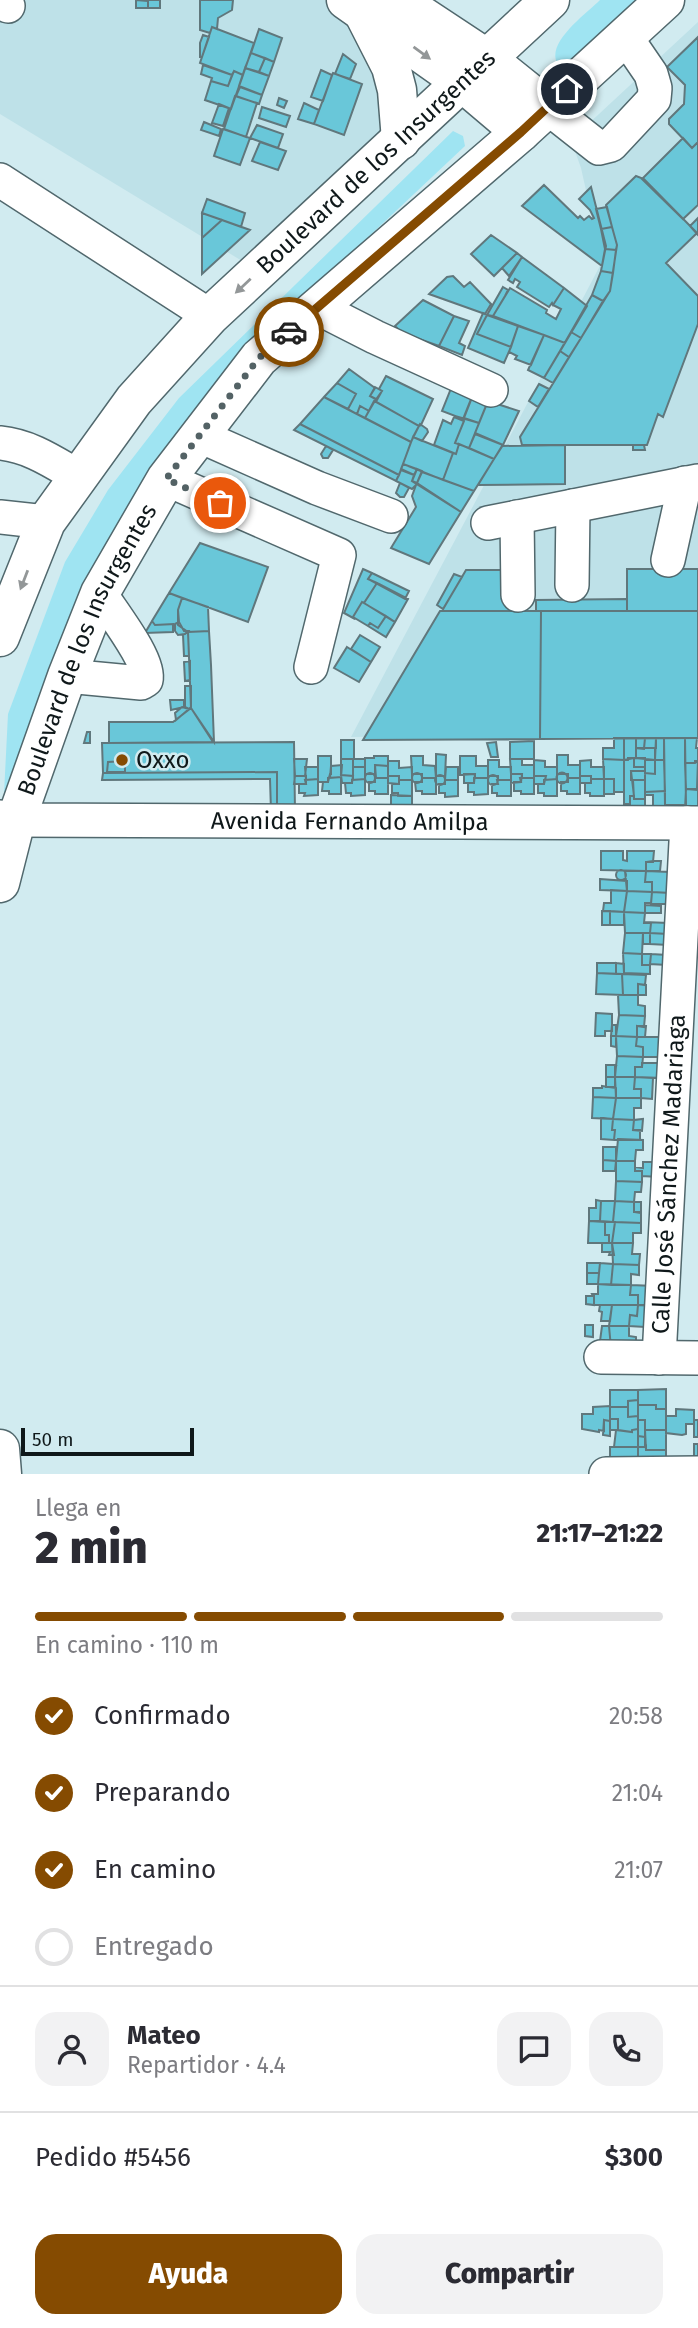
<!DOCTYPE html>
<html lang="es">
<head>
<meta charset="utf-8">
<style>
	:root { --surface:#fff; --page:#f2f2f3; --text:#2b2b33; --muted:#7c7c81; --line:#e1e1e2; --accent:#854b01 }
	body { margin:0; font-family:"Fira Sans",sans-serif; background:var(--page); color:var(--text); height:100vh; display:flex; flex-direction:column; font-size:26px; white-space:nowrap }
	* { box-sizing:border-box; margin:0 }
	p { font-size:23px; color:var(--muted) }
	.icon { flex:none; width:38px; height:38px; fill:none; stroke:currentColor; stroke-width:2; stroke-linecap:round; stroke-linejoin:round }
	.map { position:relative; height:1474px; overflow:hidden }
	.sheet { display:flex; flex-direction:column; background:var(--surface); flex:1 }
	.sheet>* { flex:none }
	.scale { position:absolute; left:21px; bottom:18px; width:173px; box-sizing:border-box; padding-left:7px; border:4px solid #0f181a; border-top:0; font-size:19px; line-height:24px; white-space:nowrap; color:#0f181a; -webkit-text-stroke:5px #d1ebf0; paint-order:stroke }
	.pin { position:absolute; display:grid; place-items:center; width:60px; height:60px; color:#fff; margin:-30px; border:4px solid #fff; border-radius:50%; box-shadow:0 2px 7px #0007 }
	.courier { position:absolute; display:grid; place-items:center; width:70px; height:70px; margin:-35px; border:5px solid #854b01; border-radius:50%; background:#fff; color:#222; box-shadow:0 2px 9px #0007 }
	.head em { font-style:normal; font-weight:800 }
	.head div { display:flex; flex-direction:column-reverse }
	.head { display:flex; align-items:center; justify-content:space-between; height:119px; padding:0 35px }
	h1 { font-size:46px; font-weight:800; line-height:52px }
	.bar { display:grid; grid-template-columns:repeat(4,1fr); gap:10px 7px; align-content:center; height:84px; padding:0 35px }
	.bar i { height:9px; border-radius:5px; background:var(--line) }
	.bar .selected { background:var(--accent) }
	.bar p { grid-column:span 4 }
	.line { display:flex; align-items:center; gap:18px; padding:0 35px; border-top:2px solid var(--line) }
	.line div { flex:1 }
	.round { display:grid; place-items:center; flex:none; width:74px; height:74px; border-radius:21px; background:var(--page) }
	ol { padding:0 35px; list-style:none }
	li { display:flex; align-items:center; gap:21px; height:77px }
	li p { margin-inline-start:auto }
	li .icon { padding:7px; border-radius:50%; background:var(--accent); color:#fff; stroke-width:4 }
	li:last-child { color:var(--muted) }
	li i { width:38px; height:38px; border:4px solid var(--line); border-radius:50% }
	.button { display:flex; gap:14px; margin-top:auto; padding:14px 35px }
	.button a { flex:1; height:80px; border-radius:21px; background:var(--accent); color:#fff; font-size:28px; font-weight:800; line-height:80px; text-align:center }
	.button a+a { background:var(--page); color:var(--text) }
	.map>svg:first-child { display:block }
	.built { fill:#bee1e8 }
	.green { fill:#9fe4f2 }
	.building { fill:#69c7d9; stroke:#60777c; stroke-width:2; fill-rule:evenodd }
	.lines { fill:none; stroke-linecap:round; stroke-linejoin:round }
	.minor-casing { stroke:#51686d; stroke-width:36 }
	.major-casing { stroke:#51686d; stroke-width:41 }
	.minor { stroke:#fff; stroke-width:33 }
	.major { stroke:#fff; stroke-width:38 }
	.oneway { fill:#939798 }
	.done { stroke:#536265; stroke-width:7; stroke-dasharray:0 12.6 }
	.route { stroke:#854b01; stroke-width:9 }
	.poi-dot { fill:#854b01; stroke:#d1ebf0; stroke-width:2.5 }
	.labels { text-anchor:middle; stroke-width:5; stroke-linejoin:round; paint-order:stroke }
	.street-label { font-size:24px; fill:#0f181a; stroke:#d1ebf0 }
	.poi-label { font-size:24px; fill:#0f181a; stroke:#d1ebf0; text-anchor:start }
</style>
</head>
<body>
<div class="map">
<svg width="698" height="1474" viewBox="0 0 698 1474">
	<rect width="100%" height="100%" fill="#d1ebf0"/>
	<path class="built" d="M0,0H325L357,20L386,69L388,148L252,267L0,114Z
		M698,22V732L351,737L602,262L581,168L571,140Z"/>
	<path class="green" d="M600,0H642L562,69C538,48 585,15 600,0Z
		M453,131L463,136L465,146L262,337L45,690L4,794L8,714L65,562L108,490L179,398Z"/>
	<path class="building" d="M136,0L148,1V8H136Z
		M144,0H160V8H148V1Z
		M200,0H233L232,10L218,18L217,29L212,27L210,33L200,30Z
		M212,27L254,43L243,75L234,71L232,75L200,63Z
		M259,29L282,38L274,62L251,53Z
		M203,35L209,37L202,57H200V43Z
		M698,37V142L692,148L669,124V119L684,104L685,85L667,67Z
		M251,53L265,58L259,72L245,68Z
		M343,54L356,64L350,79L335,74Z
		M265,58L274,62L269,76L259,72Z
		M203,65L232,75L228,86L211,81L212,78L201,74Z
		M245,68L269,76L262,95L239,86Z
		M321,70L332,75L323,101L311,97Z
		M234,71L243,75L231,109L205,100L211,81L228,86Z
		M333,73L362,84L344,135L314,124Z
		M240,87L262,95L259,104L236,96Z
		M235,96L257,103L246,137L224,129Z
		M279,98L287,101L284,108L277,105Z
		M304,103L319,110L314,124L298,119Z
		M219,104L229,108L223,126L212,123Z
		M262,107L290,116L286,127L259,118Z
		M204,122L221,129L219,136L201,130Z
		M257,125L283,134L278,148L250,138Z
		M223,129L250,138L240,165L214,156Z
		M683,138L692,148L698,142V205L683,219L642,179Z
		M260,142L286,151L278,170L252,161Z
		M636,176L644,179L697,233L666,263L698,296V324L663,417L658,414L647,445H522L520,437L610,291L617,245L606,205Z
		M544,185L578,218L580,216L584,220L589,216L592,219L594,218L590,210L579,199L591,187L606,246L602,266L522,206Z
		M207,199L245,213L241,227L202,213Z
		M607,207L612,227L601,229L596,209Z
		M202,213L222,220L202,238Z
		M698,218V235L690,226Z
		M222,220L250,230L202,274V238Z
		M612,227L617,245L616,250L605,249L601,229Z
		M491,235L517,253L494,276L471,254Z
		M605,249L616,250L613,273L601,271Z
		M517,253L522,257L509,276L502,268Z
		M522,257L564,288L553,305L552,303L549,307L517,287L520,282L515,279L513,283L508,280Z
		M601,271L613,273L610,291L603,301L592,295Z
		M453,276L464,287L470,282L491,304L485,314L429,294L447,277Z
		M503,287L508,290L505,296L493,316L487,315Z
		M510,288L547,310L546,313L556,319L561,309L553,305L564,288L587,306L565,343L493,316Z
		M592,295L603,301L581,338L571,332Z
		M423,300L454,316L439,346L402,333L395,326Z
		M483,313L487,315L477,334L511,347L504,363L468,348Z
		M487,315L518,326L511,347L477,334Z
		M454,316L469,321L459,343L465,346L462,355L439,346Z
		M518,326L544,335L531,365L515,359L517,356L509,352Z
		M571,332L581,338L569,357L560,351Z
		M544,335L565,343L544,378L528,370Z
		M560,351L569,357L553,383L544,378Z
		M349,369L375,388L370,396L376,399L369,411L360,406L357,414L348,409L356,394L337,383Z
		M386,376L433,399L421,425L419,426L375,401L382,391L379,389Z
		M337,383L356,394L348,409L324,397Z
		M539,384L549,389L538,407L529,401Z
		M452,386L473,394L463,419L442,411Z
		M375,387L382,391L377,400L370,396Z
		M473,395L488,401L479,423L464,418Z
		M324,397L411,442L399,475L300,424Z
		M374,401L419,426L411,442L365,418Z
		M488,401L519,411L503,445L475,433Z
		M360,406L369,411L365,418L357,414Z
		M455,416L479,423L469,448L455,443L464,421Z
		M454,417L464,421L455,443L459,444L456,454L434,445L443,420L451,424Z
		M300,424L399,475L396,481L294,430Z
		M420,424L427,429L428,432L422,441L413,437Z
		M475,434L503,445L494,459L469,448Z
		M413,437L453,453L443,480L403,464Z
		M459,444L494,459L474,491L443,480L453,453L456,454Z
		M565,445V484L478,485L502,446Z
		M633,445H644L645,450H633Z
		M326,446L333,450L328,458H323L321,454Z
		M403,464L417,469L414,475L401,469Z
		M417,469L422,471L417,483L412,481Z
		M401,470L414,475L412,481L461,512L429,564L391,548L416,507L412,496L416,485L412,489L396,481Z
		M422,472L474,491L461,512L417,483Z
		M400,483L409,488L404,497H400L396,493Z
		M200,543L268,567L248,622L169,593Z
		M363,569L372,573L368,579L377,583L364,603L362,602L353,617L355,619L344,613Z
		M627,569H698V611H627Z
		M466,570H515L514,611H442Z
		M372,573L409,591L405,599L368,579Z
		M454,574L462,577L443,609L437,605Z
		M377,583L408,599L395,622L364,603Z
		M169,593L182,598L178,610L179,622L175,624L155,625L152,621Z
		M182,598L208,607L209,631L188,632L178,625V610Z
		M627,599V611H536V600Z
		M362,602L386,616L378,628L370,623L368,626L353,617Z
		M440,611H541L540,739L363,740Z
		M541,611H698V738L540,739Z
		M386,616L395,622L386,637L368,626L370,623L378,628Z
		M152,621L155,625L173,624V632L145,633Z
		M179,622L184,631H188L185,634L178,635L175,631V624Z
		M209,631L211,665L214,742L191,708L188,632Z
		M188,632L189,656H184L183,635Z
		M360,635L380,647L371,662L351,649Z
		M347,647L371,662L359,682L334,668Z
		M190,661V680L185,681L184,662Z
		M185,686H191V707L189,709L185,707Z
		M170,700H184V707L171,710Z
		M182,707L189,709L176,720L175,713Z
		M191,708L213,742L109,743V722H173Z
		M87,732H90V743H84Z
		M614,738H624V760L603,759V748H614Z
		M624,738H636V758H645V767H634V758L624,760Z
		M636,738H645L644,749L636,748Z
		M645,738H656V748H644Z
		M656,738H664V760H655Z
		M664,738H685L686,805H665Z
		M685,738H697L696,748H698V761L695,763H685Z
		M341,740H354V759H365V767H353V759H341Z
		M534,741V759H510V742Z
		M294,742L295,811H277V772L103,773L102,743ZM125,761V772H107L108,762Z
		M496,742L498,757H491L487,743Z
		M636,748H655V760L636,758Z
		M436,754L446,755L445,776H436Z
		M557,755H568V765H580V778H568V774H557Z
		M318,756H331V774H330L328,782H318Z
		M374,756H388V766L375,765V774H365V758H374Z
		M411,756H423V765L435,766L436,778H422V774H412Z
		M460,756H476V766H488V778H475V774L460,775Z
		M628,758H634V767H645V771H631L634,796H630V804H624V760H628Z
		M294,759H307L305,776H295Z
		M341,759H353V776L341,775Z
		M510,759H522V765H534V778H522V774H511Z
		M603,759L624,760V792H614V779H604Z
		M488,760H499V767H511V780H498V776H488Z
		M534,760L545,761V767H557V779L545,780L546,776H534Z
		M591,760V767H604V779H591V776H580V761Z
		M645,760H655V774L645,773Z
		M655,760H664L665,791L645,792V773L655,774Z
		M125,761V772H107L108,762Z
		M388,761H399V768L412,767V780H399V776H388Z
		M695,761H698L697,789H686L685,763H695Z
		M342,765L341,777L330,778L331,766Z
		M375,765L388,766V778H376Z
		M305,767H318V779L306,780Z
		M353,767H365V779L353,780Z
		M446,767H458V780H445Z
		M631,771H645V780H631Z
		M277,772V811H271L270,779L102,780L103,773Z
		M556.5 778a5.5 5.5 0 1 1 11 0a5.5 5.5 0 1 1-11 0Z
		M365 778a5 5 0 1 1 10 0a5 5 0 1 1-10 0Z
		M412 778a5 5 0 1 1 10 0a5 5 0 1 1-10 0Z
		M464,774H475L474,783H464Z
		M511,774H522L521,782L511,783Z
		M341,775L353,776L352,783H342Z
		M488 780a5 5 0 1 1 10 0a5 5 0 1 1-10 0Z
		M435 780a5 5 0 1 1 10 0a5 5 0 1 1-10 0Z
		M295,776H306V784H294Z
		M388,776H399V784L388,783Z
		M534,776H546L544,784H534Z
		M580,776H591V783H580Z
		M341,777V794H329V791H322L323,782H328V778Z
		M375,778H388V794H375V791H369V782H375Z
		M422,778H436V794H422V791H416L415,782H422Z
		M474,778H488V794L474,795V792H468V783H474Z
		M520,778H534V794H521V791H514V782H521Z
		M568,778H580V794H567V791H561V782H568Z
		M318,779V795L304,796L305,793H299V784H306L305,780Z
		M365,779V795L351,796V793H346L345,783H352V780Z
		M557,779V796H544V793H538V784H544V780Z
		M591,779H604V796H590V793H585V783H591Z
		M604,779H614V794H604Z
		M399,780H412V796H398V793H392V784H399Z
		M445,780H458V796L445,797V793H439V784H445Z
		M497,780H511V796H497V793H492V784H498Z
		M633,780H645V799H634Z
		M686,789L698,790V809H685Z
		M665,791V809H653V795H645V792Z
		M391,795L412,796V810L391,807Z
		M630,796H634V799H645V810H624V804H630Z
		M601,851H623V860L627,861V851H654L653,862H646V871L601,870Z
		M653,861H661L660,871H646V862Z
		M616 875a5 5 0 1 1 10 0a5 5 0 1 1-10 0Z
		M625,871H646L645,882H652V892L627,891Z
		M646,871L670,872V893L652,892V882H645Z
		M600,879L627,881V891L600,890Z
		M611,890L627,891L624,912L603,911L604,903H611Z
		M627,891L652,892L651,903H645V913L624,912Z
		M652,892L670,893L669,904H651Z
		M645,905L661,906V913H645Z
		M602,911H610V925H602Z
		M610,911L624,912V925H610Z
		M624,912L645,913L644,923H651L650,933H625Z
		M644,922L668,923V934L650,933L651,923Z
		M625,933H643L642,954L623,953Z
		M643,933H650V944H643Z
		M650,933L668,934V945L650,944Z
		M623,953L642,954V965H650V974L624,973Z
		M642,954H651L650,965H642Z
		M651,954L667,955V965L650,964Z
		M597,963H616V974L597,973Z
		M616,963L624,964V974H616Z
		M597,973L622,974L623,995L596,994Z
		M622,974L646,975L645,985L638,984V995H623Z
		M638,984L646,985V995H638Z
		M618,995H638V1005L645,1006V1016L619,1015Z
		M596,1013L612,1014V1031H605V1036H595Z
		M619,1015L645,1016L644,1027L637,1026V1037L616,1036Z
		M612,1025H616V1036H611Z
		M637,1026H646L645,1037H637Z
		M611,1036H616V1047L611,1046Z
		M616,1036L637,1037L636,1046L643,1047V1057L617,1056Z
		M637,1037H664V1057H643V1047L636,1046Z
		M617,1056L643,1057L642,1067H635V1077H615Z
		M642,1063H663V1078L635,1077V1067H642Z
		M606,1065H617L615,1066V1077H606Z
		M606,1077H615V1087H606Z
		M615,1077H635L634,1089H641V1098H616Z
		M635,1077L653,1078L652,1099L641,1098V1089H634Z
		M602,1086L616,1088V1098L593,1097V1088H602Z
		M593,1097L616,1098L613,1119L592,1118Z
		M616,1098H641V1108H634V1120L613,1119Z
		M601,1118L613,1119L612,1130H615L614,1140L601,1139Z
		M613,1119L634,1120L633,1130H640V1140H614L615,1130H612Z
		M643,1119L642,1131L633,1130L634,1120Z
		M618,1139L643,1140V1150H636L635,1161H616Z
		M603,1147H616V1161L603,1160Z
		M603,1160L616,1161L615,1171H603Z
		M616,1161H635V1171H642V1182L616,1181Z
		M643,1162H660L659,1177L642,1176V1171H635V1167L643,1168Z
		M616,1181L642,1182L641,1192H635L634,1202L615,1201Z
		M596,1200L601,1201L600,1221H589V1208H596Z
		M601,1201H615L613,1222L600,1221Z
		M615,1201L634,1202V1212H641V1223L613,1222Z
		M634,1202H641V1213L634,1212Z
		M589,1221L605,1222V1235H609V1243H588Z
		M605,1222H615L612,1243H609V1235H605Z
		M615,1222L641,1223V1233H633V1243H612Z
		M602,1243H612L614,1255H609L610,1252H602Z
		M612,1243H633L632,1254H640L639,1265L613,1264Z
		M587,1263H600L599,1273H587Z
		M600,1263L613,1264L611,1285L598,1284Z
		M613,1264L639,1265V1275L631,1274V1285H611Z
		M587,1273H599L598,1284H587Z
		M598,1284L631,1285L630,1295H638V1305H594V1294H598Z
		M631,1285L654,1286V1306L638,1305V1295H630Z
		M592,1294H594V1305L586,1304V1296H593Z
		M600,1305H612L610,1321H601L602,1312L599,1311Z
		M612,1305H638L637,1316L630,1315L629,1326H609Z
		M638,1305H646L645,1327L629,1326L630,1315L637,1316Z
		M585,1325H593V1337L585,1336Z
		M602,1326H609L611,1348L600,1341Z
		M609,1326H629V1336L636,1337V1347L611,1348Z
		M666,1389V1409H656V1405H638V1390Z
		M610,1390H638V1400L628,1401V1407H610Z
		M638,1400V1416L628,1417V1401Z
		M638,1405H656V1409H666V1430H645V1420H638Z
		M610,1406V1421L604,1420V1431L599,1430V1432L582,1429V1414H593V1407Z
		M610,1407H628V1417L638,1416V1429L632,1430V1432L618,1430V1419H610Z
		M676,1409L694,1410V1424H686V1434L682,1435L666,1433V1416H676Z
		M610,1419H618V1430H610Z
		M604,1420L610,1421V1436L603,1435Z
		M638,1420H645V1437L638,1436Z
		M694,1420H698V1437H694Z
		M638,1429V1447H614L616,1430L632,1432V1430Z
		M645,1430H666V1450H646Z
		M638,1436L645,1437V1447H638Z
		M694,1444H698V1465H694Z
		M646,1446V1450H666V1465L638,1466V1447Z
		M610,1447H638V1466H610Z"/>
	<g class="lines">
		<g class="minor-casing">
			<g id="minor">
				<path d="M0,3L8,6"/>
				<path d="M547,107L599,148L611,145L654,99L655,88L651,74L625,36"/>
				<path d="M0,180L210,316"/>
				<path d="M318,308L375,337L491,390"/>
				<path d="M200,436L317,488L391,516"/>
				<path d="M0,443C30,446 53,462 79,477"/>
				<path d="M166,479L339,555L311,667"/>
				<path d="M0,517L46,522"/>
				<path d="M517,517L518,595"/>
				<path d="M488,523L698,481"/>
				<path d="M668,560L685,483"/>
				<path d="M572,585L573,506"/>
				<path d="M67,676L141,683L146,680C151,661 111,611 100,593"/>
				<path id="s1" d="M0,817L16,820L698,823"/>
				<path d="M601,1357L698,1358"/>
				<path id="s2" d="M659,1358L687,823"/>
				<path d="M606,1474L698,1473"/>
			</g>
		</g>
		<g class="major-casing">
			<g id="major">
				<path d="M346,0L462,82L521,132"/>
				<path d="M398,0L486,58L547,107"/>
				<path d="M365,16L391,67L397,90L401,140"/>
				<path id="s3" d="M0,637L46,522L134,400L210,316L550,0"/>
				<path id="s4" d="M0,883L16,820L67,676L100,593L166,479L259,358L521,132L665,0"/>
				<path d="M0,1449L2,1474"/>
			</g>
		</g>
		<use href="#minor" class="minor"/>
		<use href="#major" class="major"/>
	</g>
	<defs><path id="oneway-solid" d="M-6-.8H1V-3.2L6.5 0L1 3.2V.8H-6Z" transform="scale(1.75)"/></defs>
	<g class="oneway">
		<use href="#oneway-solid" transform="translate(422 53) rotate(36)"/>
		<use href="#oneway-solid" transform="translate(243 286) rotate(137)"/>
		<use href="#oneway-solid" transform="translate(24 580) rotate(111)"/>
	</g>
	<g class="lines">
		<path class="done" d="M220,503L166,479L259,358L289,332"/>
		<path class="route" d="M289,332L521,132L567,89"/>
	</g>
	<circle class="poi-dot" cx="122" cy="760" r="7"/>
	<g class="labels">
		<g class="street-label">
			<text dy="8" stroke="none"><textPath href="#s3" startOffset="614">Boulevard de los Insurgentes</textPath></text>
			<text dy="8" stroke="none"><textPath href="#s4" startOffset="250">Boulevard de los Insurgentes</textPath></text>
			<text dy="8" stroke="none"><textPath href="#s1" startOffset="350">Avenida Fernando Amilpa</textPath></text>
			<text dy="8" stroke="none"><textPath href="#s2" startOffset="184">Calle José Sánchez Madariaga</textPath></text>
		</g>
		<g class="poi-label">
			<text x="136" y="768">Oxxo</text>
		</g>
	</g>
</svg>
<div class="scale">50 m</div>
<div class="pin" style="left:220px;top:503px;background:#ea580c"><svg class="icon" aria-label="bag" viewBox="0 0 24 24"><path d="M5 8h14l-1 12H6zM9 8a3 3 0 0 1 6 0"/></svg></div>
<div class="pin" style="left:567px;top:89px;background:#1f2937"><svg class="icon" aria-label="home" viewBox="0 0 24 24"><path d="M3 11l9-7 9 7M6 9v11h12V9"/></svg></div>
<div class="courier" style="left:289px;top:332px"><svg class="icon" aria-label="car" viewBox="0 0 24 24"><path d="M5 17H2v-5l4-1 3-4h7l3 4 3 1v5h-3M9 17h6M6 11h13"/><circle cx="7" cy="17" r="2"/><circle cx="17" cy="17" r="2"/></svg></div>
</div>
<section class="sheet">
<div class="head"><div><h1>2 min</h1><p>Llega en</p></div><em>21:17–21:22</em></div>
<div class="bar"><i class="selected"></i><i class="selected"></i><i class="selected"></i><i></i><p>En camino · 110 m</p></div>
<ol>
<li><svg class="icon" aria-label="check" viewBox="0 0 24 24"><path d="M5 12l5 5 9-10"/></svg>Confirmado<p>20:58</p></li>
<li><svg class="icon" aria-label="check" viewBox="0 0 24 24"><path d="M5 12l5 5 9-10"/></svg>Preparando<p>21:04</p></li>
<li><svg class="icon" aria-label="check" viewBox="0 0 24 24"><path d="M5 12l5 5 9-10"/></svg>En camino<p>21:07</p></li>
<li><i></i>Entregado</li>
</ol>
<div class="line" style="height:126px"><a class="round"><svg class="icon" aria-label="person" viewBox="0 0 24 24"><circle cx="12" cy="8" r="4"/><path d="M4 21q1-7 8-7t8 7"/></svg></a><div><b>Mateo</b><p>Repartidor · 4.4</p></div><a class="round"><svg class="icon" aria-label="chat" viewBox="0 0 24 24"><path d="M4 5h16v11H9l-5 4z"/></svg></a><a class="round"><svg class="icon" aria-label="phone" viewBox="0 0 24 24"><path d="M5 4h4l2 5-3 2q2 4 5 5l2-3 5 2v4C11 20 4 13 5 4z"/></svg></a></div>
<div class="line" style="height:91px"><div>Pedido #5456</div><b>$300</b></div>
<div class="button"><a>Ayuda</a><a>Compartir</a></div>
</section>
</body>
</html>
